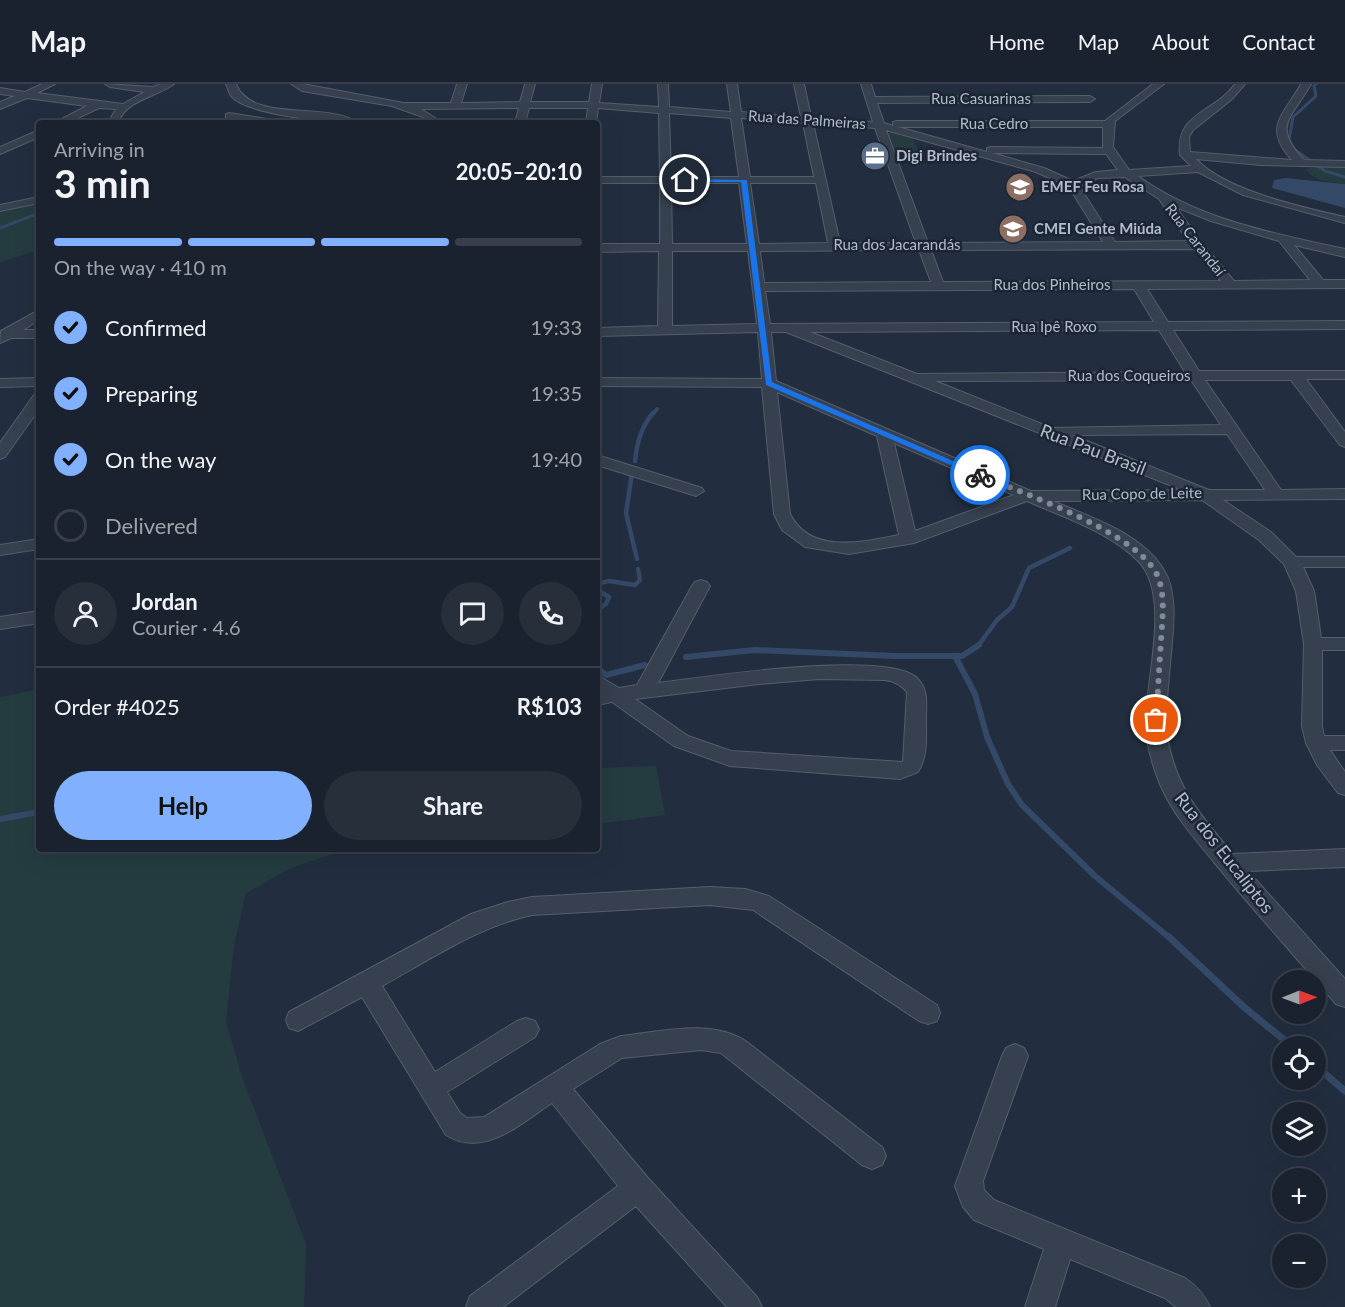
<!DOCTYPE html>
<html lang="en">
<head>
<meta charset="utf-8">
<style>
	:root { --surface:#1a222f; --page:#272f3b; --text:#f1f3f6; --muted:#9fa4aa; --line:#383f4b; --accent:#81b0ff }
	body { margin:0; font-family:Lato,sans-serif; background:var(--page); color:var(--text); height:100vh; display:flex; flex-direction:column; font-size:22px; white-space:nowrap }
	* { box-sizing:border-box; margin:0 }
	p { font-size:20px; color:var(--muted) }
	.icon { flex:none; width:33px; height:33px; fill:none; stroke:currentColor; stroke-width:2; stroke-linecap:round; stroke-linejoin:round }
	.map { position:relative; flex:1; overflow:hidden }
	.side { position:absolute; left:36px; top:36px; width:564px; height:732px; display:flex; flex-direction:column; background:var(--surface); border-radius:6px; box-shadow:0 6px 24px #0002,0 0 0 2px var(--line) }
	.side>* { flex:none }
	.needle { width:39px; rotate:89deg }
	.controls { position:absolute; left:1272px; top:886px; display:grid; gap:12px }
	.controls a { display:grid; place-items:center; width:54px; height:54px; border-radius:50%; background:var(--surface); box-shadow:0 6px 24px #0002,0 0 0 2px var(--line); font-size:30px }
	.pin { position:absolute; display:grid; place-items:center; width:51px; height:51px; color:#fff; margin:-26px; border:3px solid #fff; border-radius:50%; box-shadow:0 2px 6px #0007 }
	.courier { position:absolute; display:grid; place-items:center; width:60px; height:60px; margin:-30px; border:4px solid #1a73e8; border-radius:50%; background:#fff; color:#222; box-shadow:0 2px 8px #0007 }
	.summary em { font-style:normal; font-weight:700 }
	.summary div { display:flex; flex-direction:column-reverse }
	.summary { display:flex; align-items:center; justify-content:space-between; height:102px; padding:0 18px }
	h1 { font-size:39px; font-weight:700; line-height:45px }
	.bar { display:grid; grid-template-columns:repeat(4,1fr); gap:9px 6px; align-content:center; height:72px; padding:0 18px }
	.bar i { height:8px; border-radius:4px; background:var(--line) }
	.bar .selected { background:var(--accent) }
	.bar p { grid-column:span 4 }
	.line { display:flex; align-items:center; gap:15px; padding:0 18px; border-top:2px solid var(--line) }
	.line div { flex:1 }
	.round { display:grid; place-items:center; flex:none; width:63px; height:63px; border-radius:32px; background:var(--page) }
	ol { padding:0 18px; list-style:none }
	li { display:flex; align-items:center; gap:18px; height:66px }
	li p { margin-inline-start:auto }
	li .icon { padding:6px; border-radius:50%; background:var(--accent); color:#111; stroke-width:4 }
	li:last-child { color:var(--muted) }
	li i { width:33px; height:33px; border:3px solid var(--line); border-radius:50% }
	.action { display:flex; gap:12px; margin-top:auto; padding:12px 18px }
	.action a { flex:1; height:69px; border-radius:36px; background:var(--accent); color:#111; font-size:24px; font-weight:700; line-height:69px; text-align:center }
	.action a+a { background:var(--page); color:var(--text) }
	header { display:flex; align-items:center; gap:36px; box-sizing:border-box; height:84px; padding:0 30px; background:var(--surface); border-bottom:2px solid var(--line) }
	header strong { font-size:28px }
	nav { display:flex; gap:33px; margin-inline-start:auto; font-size:21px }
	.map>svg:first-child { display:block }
	.green { fill:#243c40 }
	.water { fill:#344967 }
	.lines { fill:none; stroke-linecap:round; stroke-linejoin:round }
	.stream-far4 { stroke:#344967; stroke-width:3 }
	.stream-far3 { stroke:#344967; stroke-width:4 }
	.stream-far2 { stroke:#344967; stroke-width:4.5 }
	.stream-far1 { stroke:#344967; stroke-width:6 }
	.stream { stroke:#344967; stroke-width:7 }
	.minor-casing { stroke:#545e6c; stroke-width:2 }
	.minor { fill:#36404e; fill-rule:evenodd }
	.route { fill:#1a73e8 }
	.done { stroke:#808a99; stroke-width:6; stroke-dasharray:0 10.8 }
	.labels { text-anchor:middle; stroke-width:5; stroke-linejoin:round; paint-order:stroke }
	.far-street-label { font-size:15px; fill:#b2bbca; stroke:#1b2533 }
	.far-poi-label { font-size:15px; font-weight:bold; fill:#b2bbca; stroke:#1b2533; text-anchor:start }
	.street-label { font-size:18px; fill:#b2bbca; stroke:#1b2533 }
</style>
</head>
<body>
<header>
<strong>Map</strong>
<nav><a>Home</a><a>Map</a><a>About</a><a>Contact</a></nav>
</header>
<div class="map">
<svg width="1345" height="1223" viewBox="0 0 1345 1223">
	<rect width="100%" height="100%" fill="#222e3f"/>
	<path class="green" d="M882,45L912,53L921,76L895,77Z
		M1326,81L1345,84V100C1331,97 1313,99 1306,85Z
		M39,120V166L0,178V128Z
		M39,605V765H348L291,784L246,809L234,861L226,938L242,993L306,1160L304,1223H0V613Z
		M656,682L665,731L597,740V684Z"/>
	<path class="water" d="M1285,94L1345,100V124L1272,104L1274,96Z"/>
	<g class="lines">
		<path class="stream-far4" d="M1316,0L1314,2L1316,12L1293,33L1288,61L1325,87L1345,93
			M0,144L39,129"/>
		<path class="stream-far3" d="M652,331L657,325"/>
		<path class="stream-far2" d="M635,377C637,359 641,343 653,329
			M632,389L626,429L637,475
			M597,526L606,520L609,513L599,507L600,499L609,497L635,501L640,496L638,485
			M978,562L997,536L1012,523L1029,484L1070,464"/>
		<path class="stream-far1" d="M955,572L975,610L987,653L1008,700L1022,721L1095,792L1171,855
			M686,573L755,566L895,572H962L979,561
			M597,584L606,591L645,581
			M0,735L39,728"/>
		<path class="stream" d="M1169,853L1245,924L1293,963
			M1316,982L1345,1007"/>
		<g class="minor-casing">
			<path id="minor" d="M42,0H55L37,9L123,20L144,8L110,3L105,0L153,3L161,0H174C157,13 125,16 118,39H108L116,25L99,24L67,39H54L87,22L27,14L0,25V18L15,12L0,10V4L25,8Z
				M226,0H236C252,40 329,17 358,39C332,39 249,31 232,13C229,10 228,4 226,0Z
				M291,0H303L404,19H451L457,0H467L461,19L520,18L525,0H535L530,18H589L592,0H602L599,19L659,23L658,0H668L669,23L731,28L727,0H737L741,28L801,33L794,0H804L811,33L873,38L861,0H871L875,13L1090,12L1095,15L1090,18L877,19L884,39L893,42V38L897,37H1105L1153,0H1164L1115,37L1113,63L1129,86L1191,82L1180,71C1175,28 1215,29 1235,0H1245L1231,16L1193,46L1189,53L1190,68L1292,76C1262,43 1284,31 1301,0H1311C1292,34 1271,41 1304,76L1345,77V83L1261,81L1196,75C1224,106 1304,124 1345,133V139L1243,111L1198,88L1138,92C1197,135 1275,150 1345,165V173L1294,161L1323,196H1345V204L1147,205L1168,238L1345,237V245L1173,246L1199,287H1345V295H1306L1345,348V363L1340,361L1291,296H1205L1281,406L1345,405V415L1223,416L1271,448L1296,473H1345V483H1303L1314,507L1321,554H1345V566H1322V642L1324,652H1345V666H1330L1345,688V711L1338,709L1317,681L1306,659L1302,642L1304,560L1296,507L1284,480L1259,456L1202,416L1053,417C1092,434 1149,451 1168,494C1178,519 1172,554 1170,580C1168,606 1164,632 1168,657C1177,706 1203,734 1233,770L1345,765V783L1248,787L1345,895V923L1336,920C1296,873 1253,826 1214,778C1194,754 1172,729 1160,700C1152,681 1146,659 1146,638C1146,594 1171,512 1139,478C1110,448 1065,434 1027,417L914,459L849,470L805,463L782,446L774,430L762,303L597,302V294L762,295L758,248L597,252V244L658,242L659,167L597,168V160H660V99H597V93H660L659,29L598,24L596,39H586L588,24H529L525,39H515L519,24L421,25L443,39H431L423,33L392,22L302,7ZM669,29L731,34L739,93H671ZM741,34L803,39L814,93H750ZM813,39L875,44L916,159H840ZM898,43H1103V64L991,63L987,64V68ZM886,46L1036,88L1069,103L1103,158L928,159ZM992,69L1106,70L1118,86L1096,88L1073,97L1044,84ZM1125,93L1159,115L1188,157L1115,158L1079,102L1098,94ZM671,99H739L747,160H672ZM750,99H816L828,159L759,160ZM1176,123L1211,137L1279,157L1310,196L1234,197L1201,158ZM1194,165L1221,197L943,198L931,166ZM919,166L931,198L764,199L760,167ZM672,167H748L757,240L672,242ZM1134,205L1154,238L770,240L765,207ZM1159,246L1185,288L917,290L810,248ZM771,248H786L1182,406L1031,407L776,297ZM1191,296L1221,341L1052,344L935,297ZM777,308L877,352L899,451C863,458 811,471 790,430ZM1227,350L1265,406H1209L1072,351ZM894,359L1014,411L915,447Z
				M229,29L274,36L279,39H255L226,34V30Z
				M39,46V53L0,70V63Z
				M39,113V119L0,127V121Z
				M39,226V236L23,246H39V254H11L0,259L1,247Z
				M39,294V302L0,303V295Z
				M39,310V325L5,373L0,375V359L34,311Z
				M597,371L702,404L704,407L696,412L597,381Z
				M39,455V465L0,471V461Z
				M701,496L707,498L710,502L658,599C705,593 883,566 916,593C929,605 926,619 926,635C926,654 928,672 918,688L900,695L730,682L674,662L612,618L597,621V591L619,604L637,601L692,502L695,498ZM819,595L885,596C894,597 901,601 907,608L903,678L731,667L688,652L635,615L759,600Z
				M39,527V539L0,545V533Z
				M710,803L745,805L769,812L937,921L940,929L937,937L928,940L919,937L753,826L710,821L532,831C477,843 431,875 382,902L435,988L517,937L526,934L535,937L539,945L535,953L447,1008L460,1029L467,1034L484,1033L600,960L621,952C662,948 711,934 747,958L882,1063L886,1072L882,1081L872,1085L862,1081L721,969L701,966L622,974L573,1005L648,1094L757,1213L762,1223H727L636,1122L503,1223H466L470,1212L618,1102L552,1019C521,1039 484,1075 446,1051L362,913L298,947L289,944L286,936L289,928L471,830L508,818L532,813Z
				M1015,960L1024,964L1028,972L983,1097L984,1106L994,1116L1185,1194C1197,1202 1204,1210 1210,1223H1176L1165,1214L1070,1175L1055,1223H1025L1044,1165L974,1136L963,1123L955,1102L1002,972L1006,964Z"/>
		</g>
		<use href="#minor" class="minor"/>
	</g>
	<path class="route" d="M683,95L747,96L772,298L983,390V393H978L766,301L741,98H685Z"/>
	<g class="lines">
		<path class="done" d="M980,391C1023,410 1150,452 1160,499C1165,518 1162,538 1161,558C1159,584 1158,610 1156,636"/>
	</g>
	<defs>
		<g id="office-disc" transform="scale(1.5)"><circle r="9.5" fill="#5c6f8a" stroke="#1b2533"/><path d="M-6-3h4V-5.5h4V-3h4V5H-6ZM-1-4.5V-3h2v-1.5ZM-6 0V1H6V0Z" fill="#fff"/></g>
		<g id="school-disc" transform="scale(1.5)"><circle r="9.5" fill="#8d6e63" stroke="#1b2533"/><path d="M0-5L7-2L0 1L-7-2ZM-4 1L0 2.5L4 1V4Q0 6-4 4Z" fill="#fff"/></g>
	</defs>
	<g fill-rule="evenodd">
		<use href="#office-disc" x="875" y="72"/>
		<use href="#school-disc" x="1020" y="103"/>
		<use href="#school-disc" x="1013" y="145"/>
	</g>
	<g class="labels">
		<g class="far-street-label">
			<text x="981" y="20">Rua Casuarinas</text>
			<text transform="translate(807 36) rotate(4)" y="5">Rua das Palmeiras</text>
			<text x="994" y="45">Rua Cedro</text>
			<text transform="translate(1195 156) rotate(52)" y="5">Rua Carandaí</text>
			<text x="897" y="166">Rua dos Jacarandás</text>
			<text x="1052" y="206">Rua dos Pinheiros</text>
			<text x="1054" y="248">Rua Ipê Roxo</text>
			<text x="1129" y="297">Rua dos Coqueiros</text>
			<text transform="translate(1142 410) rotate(-1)" y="5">Rua Copo de Leite</text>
		</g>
		<g class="far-poi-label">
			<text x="896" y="77">Digi Brindes</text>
			<text x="1041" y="108">EMEF Feu Rosa</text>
			<text x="1034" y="150">CMEI Gente Miúda</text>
		</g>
		<g class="street-label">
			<text transform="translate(1093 366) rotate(21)" y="6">Rua Pau Brasil</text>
			<text transform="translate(1224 769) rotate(52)" y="6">Rua dos Eucaliptos</text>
		</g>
	</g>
</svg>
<div class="controls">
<a><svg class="needle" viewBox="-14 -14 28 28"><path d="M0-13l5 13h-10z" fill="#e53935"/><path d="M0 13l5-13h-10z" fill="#9fa4aa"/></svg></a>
<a><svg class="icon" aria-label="locate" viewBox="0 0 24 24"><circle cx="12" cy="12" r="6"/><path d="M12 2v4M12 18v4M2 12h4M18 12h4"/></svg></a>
<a><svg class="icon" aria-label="layers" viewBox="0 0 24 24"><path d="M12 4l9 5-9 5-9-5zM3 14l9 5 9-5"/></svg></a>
<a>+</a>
<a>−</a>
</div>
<div class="pin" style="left:1156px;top:636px;background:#ea580c"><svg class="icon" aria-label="bag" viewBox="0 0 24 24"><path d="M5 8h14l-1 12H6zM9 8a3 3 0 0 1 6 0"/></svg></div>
<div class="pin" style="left:685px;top:96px;background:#1f2937"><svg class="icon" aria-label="home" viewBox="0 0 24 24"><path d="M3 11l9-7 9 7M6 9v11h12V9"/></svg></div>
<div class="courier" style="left:980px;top:391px"><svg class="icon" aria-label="bike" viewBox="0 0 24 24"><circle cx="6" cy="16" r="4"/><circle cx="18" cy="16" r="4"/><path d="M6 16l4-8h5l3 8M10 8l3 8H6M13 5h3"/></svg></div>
<section class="side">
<div class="summary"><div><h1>3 min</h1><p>Arriving in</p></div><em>20:05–20:10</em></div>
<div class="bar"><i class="selected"></i><i class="selected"></i><i class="selected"></i><i></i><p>On the way · 410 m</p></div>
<ol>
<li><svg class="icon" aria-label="check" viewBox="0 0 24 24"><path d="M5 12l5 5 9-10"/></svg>Confirmed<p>19:33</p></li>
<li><svg class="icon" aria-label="check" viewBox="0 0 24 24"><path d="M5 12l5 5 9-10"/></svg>Preparing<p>19:35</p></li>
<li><svg class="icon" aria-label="check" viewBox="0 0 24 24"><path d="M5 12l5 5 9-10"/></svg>On the way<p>19:40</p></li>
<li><i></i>Delivered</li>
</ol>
<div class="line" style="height:108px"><a class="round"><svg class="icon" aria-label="person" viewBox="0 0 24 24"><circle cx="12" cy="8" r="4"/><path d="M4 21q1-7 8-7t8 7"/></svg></a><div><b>Jordan</b><p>Courier · 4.6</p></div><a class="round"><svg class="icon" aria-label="chat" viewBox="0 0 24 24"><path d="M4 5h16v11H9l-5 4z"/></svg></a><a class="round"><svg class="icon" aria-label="phone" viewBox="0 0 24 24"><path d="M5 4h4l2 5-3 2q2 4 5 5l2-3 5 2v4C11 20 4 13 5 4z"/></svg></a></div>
<div class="line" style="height:78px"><div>Order #4025</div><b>R$103</b></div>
<div class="action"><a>Help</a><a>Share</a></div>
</section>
</div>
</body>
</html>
